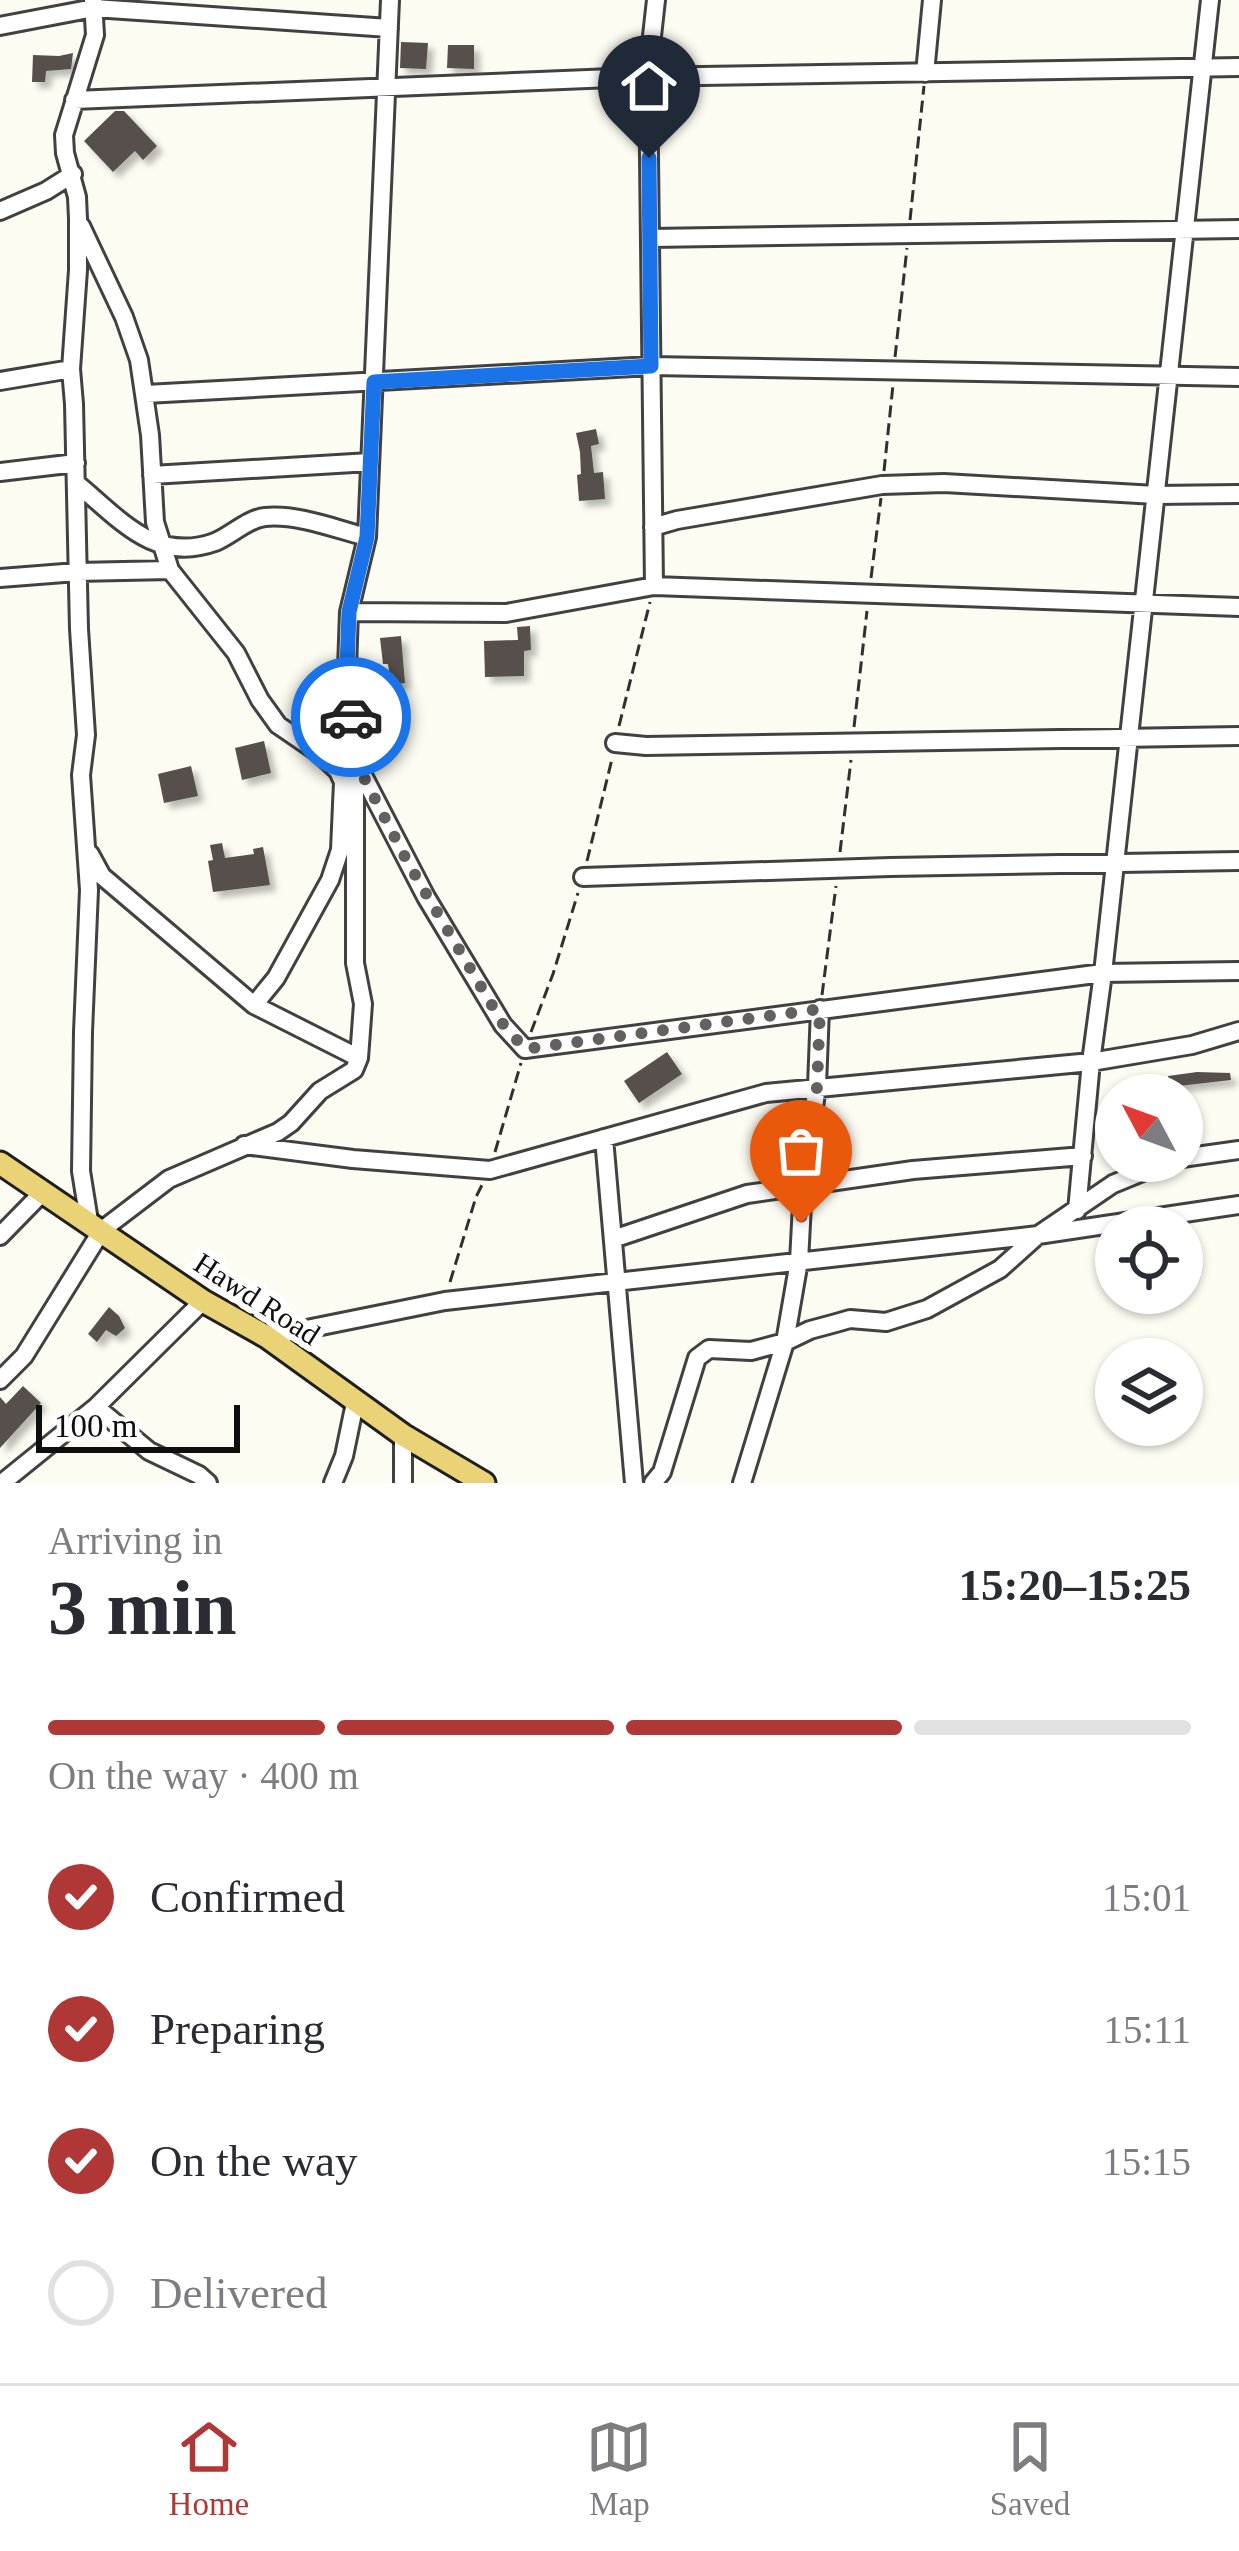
<!DOCTYPE html>
<html lang="en">
<head>
<meta charset="utf-8">
<style>
	:root { --surface:#fff; --page:#f7f7f7; --text:#2b2b33; --muted:#7c7c81; --line:#e1e1e2; --accent:#af3736 }
	body { margin:0; font-family:Georgia,serif; background:var(--page); color:var(--text); height:100vh; display:flex; flex-direction:column; font-size:45px; white-space:nowrap }
	* { box-sizing:border-box; margin:0 }
	p { font-size:39px; color:var(--muted) }
	.icon { flex:none; width:66px; height:66px; fill:none; stroke:currentColor; stroke-width:2; stroke-linecap:round; stroke-linejoin:round }
	.map { position:relative; height:1483px; overflow:hidden }
	.sheet { display:flex; flex-direction:column; background:var(--surface); flex:1 }
	.sheet>* { flex:none }
	.needle { width:78px; rotate:311deg }
	.tools { position:absolute; left:1095px; top:1074px; display:grid; gap:24px }
	.tools a { display:grid; place-items:center; width:108px; height:108px; border-radius:50%; background:var(--surface); box-shadow:0 3px 9px #0004; font-size:60px }
	.scale { position:absolute; left:36px; bottom:30px; width:204px; box-sizing:border-box; padding-left:12px; border:6px solid #0e0e0e; border-top:0; font-size:33px; line-height:42px; white-space:nowrap; color:#0e0e0e; -webkit-text-stroke:9px #fff; paint-order:stroke }
	.pin { position:absolute; display:grid; place-items:center; width:102px; height:102px; color:#fff; margin:-123px -51px; border-radius:50% 50% 50% 0; rotate:-45deg; box-shadow:0 0 12px #0007 }
	.pin .icon { rotate:45deg }
	.courier { position:absolute; display:grid; place-items:center; width:120px; height:120px; margin:-60px; border:9px solid #1a73e8; border-radius:50%; background:#fff; color:#222; box-shadow:0 3px 15px #0007 }
	.summary em { font-style:normal; font-weight:700 }
	.summary div { display:flex; flex-direction:column-reverse }
	.summary { display:flex; align-items:center; justify-content:space-between; height:204px; padding:0 48px }
	h1 { font-size:78px; font-weight:700; line-height:90px }
	.bar { display:grid; grid-template-columns:repeat(4,1fr); gap:18px 12px; align-content:center; height:144px; padding:0 48px }
	.bar i { height:15px; border-radius:9px; background:var(--line) }
	.bar .selected { background:var(--accent) }
	.bar p { grid-column:span 4 }
	ol { padding:0 48px; list-style:none }
	li { display:flex; align-items:center; gap:36px; height:132px }
	li p { margin-inline-start:auto }
	li .icon { padding:12px; border-radius:50%; background:var(--accent); color:#fff; stroke-width:4 }
	li:last-child { color:var(--muted) }
	li i { width:66px; height:66px; border:6px solid var(--line); border-radius:50% }
	.tabs { display:flex; justify-content:space-around; align-items:center; height:168px; border-top:3px solid var(--line); background:var(--surface); font-size:33px; color:var(--muted) }
	.tabs a { display:grid; justify-items:center; gap:6px }
	.tabs .selected { color:var(--accent) }
	.map>svg:first-child { display:block }
	.building { fill:#56504c; filter:url(#shadow) }
	.lines { fill:none; stroke-linecap:round; stroke-linejoin:round }
	.minor-casing { stroke:#414141; stroke-width:22 }
	.major-casing { stroke:#1f1f1f; stroke-width:27 }
	.path { stroke:#303030; stroke-width:3; stroke-dasharray:12 6; stroke-linecap:butt }
	.minor { stroke:#fff; stroke-width:16 }
	.major { stroke:#e9d376; stroke-width:21 }
	.done { stroke:#62615e; stroke-width:12; stroke-dasharray:0 21.6 }
	.route { stroke:#1a73e8; stroke-width:15 }
	.labels { text-anchor:middle; stroke-width:12; stroke-linejoin:round; paint-order:stroke }
	.street-label { font-size:30px; fill:#0e0e0e; stroke:#fff }
</style>
</head>
<body>
<div class="map">
<svg width="1239" height="1483" viewBox="0 0 1239 1483">
	<defs>
		<filter id="shadow"><feDropShadow dx="6" dy="6" stdDeviation="3" flood-color="#0004"/></filter>
	</defs>
	<rect width="100%" height="100%" fill="#fdfcf2"/>
	<path class="building" d="M401,42L428,43L426,69L400,68Z
		M448,45H474V69L447,68Z
		M73,53L71,69L46,71L45,82H32L33,55L59,56Z
		M115,111H124L157,146L143,160L135,151L113,172L84,141Z
		M596,429L599,444L591,446L594,473L603,472L605,499L579,501L577,475L581,474L580,452L576,433Z
		M530,626L531,650L524,651V676L485,677L484,641L518,640L517,627Z
		M401,636L405,683L391,685L388,664H383L380,638Z
		M264,741L271,773L242,780L235,748Z
		M191,766L198,796L164,803L158,774Z
		M222,843L225,858L254,854L253,849L263,847L270,885L213,892L208,861L213,860L210,845Z
		M667,1052L682,1074L639,1103L624,1081Z
		M1197,1072L1230,1073L1231,1080L1170,1087L1168,1076Z
		M109,1307L119,1316L125,1328L116,1336L106,1330L97,1342L88,1334Z
		M23,1386L41,1403L0,1448V1397L6,1404Z"/>
	<g class="lines">
		<g class="minor-casing">
			<path id="minor" d="M390,0L367,537L349,612L347,668L355,760L426,897L503,1025L525,1049L1103,973L1239,971
				M0,26L94,8L389,28
				M648,72L654,586
				M925,73L932,0
				M638,77L1239,67
				M74,100L637,77L648,72L656,0
				M0,211L46,191L73,174
				M81,226L124,317L139,360L150,435L155,522L170,570L236,653L260,700L278,725L319,753L338,771L343,782L340,850L330,880L276,978L254,1005
				M650,238L1239,229
				M0,381L71,369
				M146,394L651,366L1239,377
				M0,472L76,463
				M152,475L370,462
				M76,483C119,518 154,564 215,542C232,535 247,519 265,517C299,514 335,529 367,537
				M653,527L677,520L882,485L944,483L1156,495L1239,494
				M0,578L77,572L170,570
				M349,612L506,613L654,586L1239,607
				M615,743L646,746L1239,736
				M90,854L102,876L254,1005L359,1058
				M583,877L890,867L1239,861
				M604,1138L634,1483
				M244,1145L353,1159L490,1170L766,1093L1091,1062L1192,1045L1239,1031
				M1182,1158L1239,1150
				M1077,1210L1091,1062L1103,973L1210,0
				M89,1221L81,1171L83,1032L89,890L81,775L86,735L79,629L74,404L71,369L78,270V219L77,197L65,153L64,135L95,35L93,0
				M0,1236L43,1192
				M613,1239L747,1194L913,1170L1083,1156
				M267,1337L445,1301L1038,1235L1239,1205
				M0,1380L24,1356L102,1230L169,1179L278,1132L291,1123L320,1091L354,1070L359,1058L363,1004L355,963V765
				M96,1407L149,1451L199,1475L208,1483
				M2,1483L96,1407L203,1301
				M333,1483L344,1456L355,1403
				M403,1483V1435
				M653,1483L662,1472L697,1358L709,1349L751,1351L785,1342L810,1330L836,1323L850,1319L886,1322L927,1309L1000,1269L1038,1235L1113,1184L1169,1161
				M742,1483L785,1342L799,1261L803,1186L817,1086L820,1009"/>
		</g>
		<g class="major-casing">
			<path id="major" d="M0,1163L203,1301L267,1337L403,1435L484,1483"/>
		</g>
		<path class="path" d="M910,220L924,86
			M895,357L907,248
			M884,471L893,385
			M871,578L881,498
			M619,726L650,602
			M854,727L867,611
			M840,852L851,760
			M587,861L612,759
			M822,995L836,886
			M531,1032L553,974L578,893
			M495,1152L521,1063
			M450,1282L476,1197L483,1183"/>
		<use href="#minor" class="minor"/>
		<use href="#major" class="major"/>
	</g>
	<g class="lines">
		<path class="done" d="M351,717L355,760L408,863L503,1024L525,1049L820,1009L817,1087L803,1186L801,1223"/>
		<path class="route" d="M351,717L347,668L349,612L367,537L374,382L651,366L649,158"/>
	</g>
	<g class="labels">
		<g class="street-label">
			<text transform="translate(257 1299) rotate(33)" y="10">Hawd Road</text>
		</g>
	</g>
</svg>
<div class="tools">
<a><svg class="needle" viewBox="-14 -14 28 28"><path d="M0-13l5 13h-10z" fill="#e53935"/><path d="M0 13l5-13h-10z" fill="#7c7c81"/></svg></a>
<a><svg class="icon" aria-label="locate" viewBox="0 0 24 24"><circle cx="12" cy="12" r="6"/><path d="M12 2v4M12 18v4M2 12h4M18 12h4"/></svg></a>
<a><svg class="icon" aria-label="layers" viewBox="0 0 24 24"><path d="M12 4l9 5-9 5-9-5zM3 14l9 5 9-5"/></svg></a>
</div>
<div class="scale">100 m</div>
<div class="pin" style="left:801px;top:1223px;background:#ea580c"><svg class="icon" aria-label="bag" viewBox="0 0 24 24"><path d="M5 8h14l-1 12H6zM9 8a3 3 0 0 1 6 0"/></svg></div>
<div class="pin" style="left:649px;top:158px;background:#1f2937"><svg class="icon" aria-label="home" viewBox="0 0 24 24"><path d="M3 11l9-7 9 7M6 9v11h12V9"/></svg></div>
<div class="courier" style="left:351px;top:717px"><svg class="icon" aria-label="car" viewBox="0 0 24 24"><path d="M5 17H2v-5l4-1 3-4h7l3 4 3 1v5h-3M9 17h6M6 11h13"/><circle cx="7" cy="17" r="2"/><circle cx="17" cy="17" r="2"/></svg></div>
</div>
<section class="sheet">
<div class="summary"><div><h1>3 min</h1><p>Arriving in</p></div><em>15:20–15:25</em></div>
<div class="bar"><i class="selected"></i><i class="selected"></i><i class="selected"></i><i></i><p>On the way · 400 m</p></div>
<ol>
<li><svg class="icon" aria-label="check" viewBox="0 0 24 24"><path d="M5 12l5 5 9-10"/></svg>Confirmed<p>15:01</p></li>
<li><svg class="icon" aria-label="check" viewBox="0 0 24 24"><path d="M5 12l5 5 9-10"/></svg>Preparing<p>15:11</p></li>
<li><svg class="icon" aria-label="check" viewBox="0 0 24 24"><path d="M5 12l5 5 9-10"/></svg>On the way<p>15:15</p></li>
<li><i></i>Delivered</li>
</ol>
</section>
<nav class="tabs">
<a class="selected"><svg class="icon" aria-label="home" viewBox="0 0 24 24"><path d="M3 11l9-7 9 7M6 9v11h12V9"/></svg>Home</a>
<a><svg class="icon" aria-label="map" viewBox="0 0 24 24"><path d="M3 6l6-2 6 2 6-2v14l-6 2-6-2-6 2zM9 4v14M15 6v14"/></svg>Map</a>
<a><svg class="icon" aria-label="saved" viewBox="0 0 24 24"><path d="M7 4h10v16l-5-4-5 4z"/></svg>Saved</a>
</nav>
</body>
</html>
